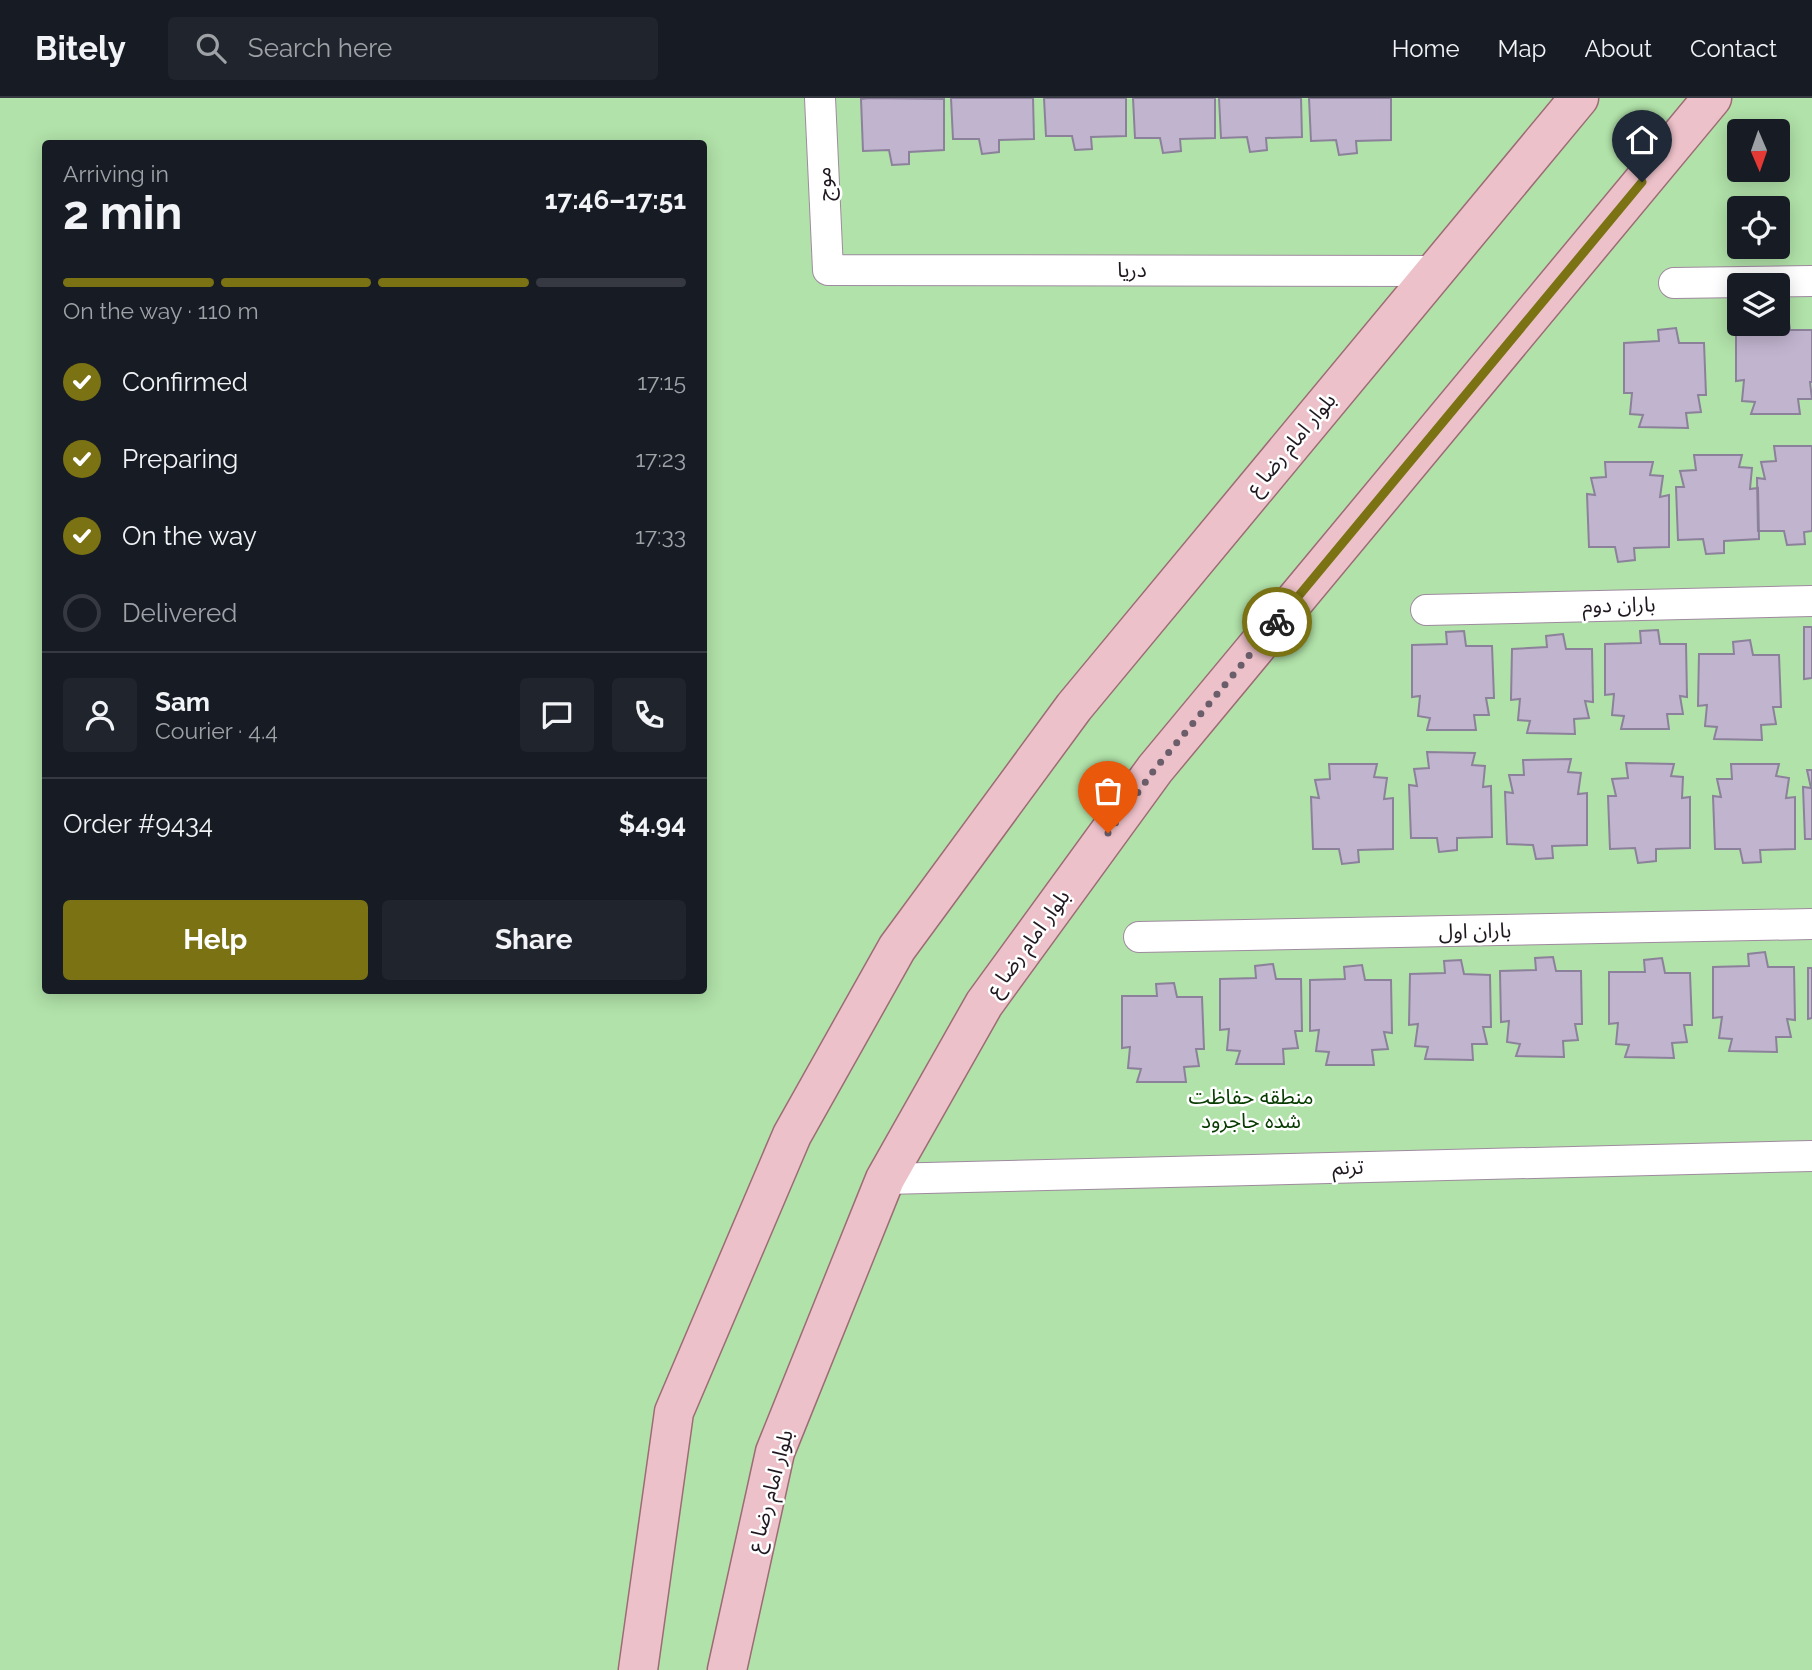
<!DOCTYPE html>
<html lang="en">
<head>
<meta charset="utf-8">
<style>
	:root { --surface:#171b24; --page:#20242c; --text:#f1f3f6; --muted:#9ea1a6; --line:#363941; --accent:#7a7213 }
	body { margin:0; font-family:Raleway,"Noto Sans Arabic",sans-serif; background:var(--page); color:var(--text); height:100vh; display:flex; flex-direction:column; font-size:26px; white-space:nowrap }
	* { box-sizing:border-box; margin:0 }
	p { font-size:23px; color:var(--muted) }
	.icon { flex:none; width:38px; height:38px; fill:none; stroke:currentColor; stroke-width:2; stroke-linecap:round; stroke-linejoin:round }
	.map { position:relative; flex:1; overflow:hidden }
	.side { position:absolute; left:42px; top:42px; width:665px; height:854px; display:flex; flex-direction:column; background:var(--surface); border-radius:7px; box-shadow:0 4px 18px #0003 }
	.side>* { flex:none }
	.needle { width:46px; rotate:178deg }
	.fabs { position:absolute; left:1727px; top:21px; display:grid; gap:14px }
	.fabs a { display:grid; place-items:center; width:63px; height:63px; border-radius:7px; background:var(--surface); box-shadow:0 4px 18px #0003; font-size:35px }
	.pin { position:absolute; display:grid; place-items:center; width:60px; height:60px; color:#fff; margin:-72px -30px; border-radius:50% 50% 50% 0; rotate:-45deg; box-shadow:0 0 7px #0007 }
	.pin .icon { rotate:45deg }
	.courier { position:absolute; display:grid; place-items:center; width:70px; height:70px; margin:-35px; border:5px solid #7a7213; border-radius:50%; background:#fff; color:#222; box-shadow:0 2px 9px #0007 }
	.overview em { font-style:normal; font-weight:700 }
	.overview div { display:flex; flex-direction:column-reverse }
	.overview { display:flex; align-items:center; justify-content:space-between; height:119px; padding:0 21px }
	h1 { font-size:46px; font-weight:700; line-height:52px }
	.bar { display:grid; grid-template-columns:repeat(4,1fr); gap:10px 7px; align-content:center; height:84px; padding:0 21px }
	.bar i { height:9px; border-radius:5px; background:var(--line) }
	.bar .current { background:var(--accent) }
	.bar p { grid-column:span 4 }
	.line { display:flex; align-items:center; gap:18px; padding:0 21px; border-top:2px solid var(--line) }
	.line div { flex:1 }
	.round { display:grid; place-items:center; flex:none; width:74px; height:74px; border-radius:7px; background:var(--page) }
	ol { padding:0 21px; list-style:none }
	li { display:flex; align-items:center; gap:21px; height:77px }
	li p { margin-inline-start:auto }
	li .icon { padding:7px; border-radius:50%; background:var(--accent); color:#fff; stroke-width:4 }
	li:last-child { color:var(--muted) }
	li i { width:38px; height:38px; border:4px solid var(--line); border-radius:50% }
	.button { display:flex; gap:14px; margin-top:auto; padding:14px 21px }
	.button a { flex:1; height:80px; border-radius:7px; background:var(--accent); color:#fff; font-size:28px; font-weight:700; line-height:80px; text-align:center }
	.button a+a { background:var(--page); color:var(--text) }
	header { display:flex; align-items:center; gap:42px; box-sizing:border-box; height:98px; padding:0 35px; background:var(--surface); border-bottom:2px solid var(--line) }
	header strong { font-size:33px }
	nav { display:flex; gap:38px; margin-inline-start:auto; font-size:24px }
	.search { width:490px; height:63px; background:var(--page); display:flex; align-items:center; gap:18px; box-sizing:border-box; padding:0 24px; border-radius:7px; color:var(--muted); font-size:26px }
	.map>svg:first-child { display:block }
	.green { fill:#b1e2a9; fill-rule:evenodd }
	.building { fill:#c1b4cf; stroke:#8c819a; stroke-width:2 }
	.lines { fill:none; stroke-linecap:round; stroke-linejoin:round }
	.street-casing { stroke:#9f8a9f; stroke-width:32 }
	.primary-casing { stroke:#9d6b76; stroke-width:41 }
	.street { stroke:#fff; stroke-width:30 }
	.primary { stroke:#edc1c9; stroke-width:38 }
	.done { stroke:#6b5e6b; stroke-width:7; stroke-dasharray:0 12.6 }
	.route { stroke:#7a7213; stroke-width:9 }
	.labels { text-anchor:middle; stroke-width:5; stroke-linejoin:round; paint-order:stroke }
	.street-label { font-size:21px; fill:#201820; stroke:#fff }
	.park-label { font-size:21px; fill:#073c00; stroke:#fff }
</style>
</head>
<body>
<header>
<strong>Bitely</strong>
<div class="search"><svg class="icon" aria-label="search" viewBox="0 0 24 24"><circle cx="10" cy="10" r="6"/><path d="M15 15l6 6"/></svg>Search here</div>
<nav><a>Home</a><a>Map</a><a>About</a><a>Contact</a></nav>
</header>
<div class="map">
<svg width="1812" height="1572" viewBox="0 0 1812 1572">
	<rect width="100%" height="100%" fill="#f7e0f7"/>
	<path class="green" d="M0,0H1812V1572H0ZM1740,33H1778V72H1740ZM46,46H704V892H46ZM1740,110H1778V149H1740ZM1740,187H1778V226H1740Z"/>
	<path class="building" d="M869,0L944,1V52L909,54V66L892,67L889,52L863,53L861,1Z
		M951,0H1033L1034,41L999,42V54L982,56L979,41H953Z
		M1044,0H1126V38L1091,39L1092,51L1075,52L1072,38H1046Z
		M1133,0H1215V40L1180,41L1181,53L1163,55L1160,40H1135Z
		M1219,0H1301L1302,39L1266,40L1267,52L1250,54L1247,39L1221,40Z
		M1309,0H1391V42L1356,43L1357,55L1339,57L1336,42L1311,43Z
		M1788,217L1790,232H1812V284H1810L1812,301H1798L1800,316H1751L1755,304L1742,303L1744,282L1736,283V231L1771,230V226H1778V218Z
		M1676,230L1679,245H1704L1706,297H1698L1701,314L1686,315L1688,330L1639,329L1643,317L1630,316L1632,295H1624V245L1659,243L1658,232Z
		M1774,348H1812V433L1804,434L1805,446L1787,447L1784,433H1758L1757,380L1765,381L1761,364L1776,363Z
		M1694,357H1742L1739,369L1752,370L1750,391L1758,390L1759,441L1724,443V455L1706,456L1703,441L1678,442L1676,389H1684L1680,373L1696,372Z
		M1605,364H1653L1650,377L1663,378L1660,399L1669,397V449L1634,450L1635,462L1618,464L1615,449H1589L1587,396L1595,397L1591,380L1606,379Z
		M1804,529H1812V580L1804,581Z
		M1658,532L1660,546H1686L1687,599L1680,598L1683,616H1667L1669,631H1621L1624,618L1612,617L1614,596L1605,597V546L1641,545L1640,533Z
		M1464,533L1466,548H1492L1494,600H1486L1489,617H1474L1476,632H1427L1430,620L1418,618L1420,598L1412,599V547L1447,546L1446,534Z
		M1563,536L1566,551H1592L1593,604L1585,603L1589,620L1574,621L1575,636L1527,635L1530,623L1518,622L1520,601L1511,602L1512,551L1547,549L1546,538Z
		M1750,542L1753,557H1779L1781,609H1773L1776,626L1761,627L1762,642L1714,641L1717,629L1705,628L1707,607L1698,608L1699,556H1734L1733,544Z
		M1427,654L1475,655L1472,667L1485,668L1483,689L1491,688L1492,739L1457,740V752L1439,754L1437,740H1411L1409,687L1417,688L1414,671L1429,670Z
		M1571,661L1568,674L1581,675L1578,696L1587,695V747L1552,748L1553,760L1536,761L1533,747L1507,746L1505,694L1513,695L1509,677H1524L1523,662Z
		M1626,665L1674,666L1671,678L1683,679L1682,700L1690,699V750L1656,751V763L1638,765L1635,750L1610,751L1608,698H1616L1612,681L1628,680Z
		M1329,666H1377L1374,679L1387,680L1384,701L1393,700V751L1358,752L1359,764L1342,766L1339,751H1313L1311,699L1319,700L1315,682L1330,681Z
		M1731,666H1779L1776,678L1789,680L1786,700L1795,699V751L1760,752L1761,764L1743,765L1740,751H1715L1713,698L1721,699L1717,681H1732Z
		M1807,672H1812V741H1805L1803,689L1811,690Z
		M1765,854L1768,869H1794L1795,922L1787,921L1791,939H1776L1777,954L1729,953L1732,941L1719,940L1722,919L1713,920V869L1749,868L1748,856Z
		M1553,859L1556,873H1581L1582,926H1575L1578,942L1563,943L1564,959L1516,958L1520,946L1507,944L1509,923L1501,924L1500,873L1536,872L1535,860Z
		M1662,860L1665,875H1690L1692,927H1684L1687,944L1672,945L1674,960L1625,959L1629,947L1616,946L1618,925L1609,926V874H1645L1644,862Z
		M1461,862L1464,876L1490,877L1491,929H1483L1487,946H1472L1473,962L1425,961L1428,949L1415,948L1418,926L1409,927L1410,876L1445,875L1444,863Z
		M1273,866L1276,881H1301L1302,933H1295L1298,950L1283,951L1284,966H1236L1240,953L1227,952L1229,931L1220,932V881L1256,880L1255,868Z
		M1362,867L1365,882H1391L1392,935L1384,934L1388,951L1372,952L1374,967H1326L1329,954L1316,953L1319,932L1310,933V882L1345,881L1344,869Z
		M1808,870H1812V920L1808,921Z
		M1174,885L1177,899H1202L1204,951H1196L1199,968L1184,969L1186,984H1137L1141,971L1128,970L1130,949L1122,950V898H1157L1156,886Z"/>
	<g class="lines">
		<g class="street-casing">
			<path id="street" d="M820,0L828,172L1436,173
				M1674,185L1812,183
				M1426,512L1812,503
				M1139,839L1812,826
				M885,1081L1812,1058"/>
		</g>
		<g class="primary-casing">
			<path id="primary" d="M638,1572L674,1314L792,1037L897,850L1074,609L1579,0
				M727,1572L775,1354L885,1081L984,906L1155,671L1712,0"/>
		</g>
		<use href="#street" class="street"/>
		<use href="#primary" class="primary"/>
	</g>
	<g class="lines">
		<path class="done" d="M1108,735L1155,671L1277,524"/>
		<path class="route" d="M1277,524L1642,84"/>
	</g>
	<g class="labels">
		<g class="street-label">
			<text transform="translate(824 86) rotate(-93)" y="7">موج</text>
			<text x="1132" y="179">دریا</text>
			<text transform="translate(1291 346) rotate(-50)" y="7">بلوار امام رضا ع</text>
			<text transform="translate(1619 507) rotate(-1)" y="7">باران دوم</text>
			<text transform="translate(1475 833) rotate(-1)" y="7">باران اول</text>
			<text transform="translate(1028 845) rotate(-54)" y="7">بلوار امام رضا ع</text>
			<text transform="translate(1348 1069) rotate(-1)" y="7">ترنم</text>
			<text transform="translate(770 1393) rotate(-75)" y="7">بلوار امام رضا ع</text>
		</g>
		<g class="park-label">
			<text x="1251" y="1006">منطقه حفاظت<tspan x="1251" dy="24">شده جاجرود</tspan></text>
		</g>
	</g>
</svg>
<div class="fabs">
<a><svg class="needle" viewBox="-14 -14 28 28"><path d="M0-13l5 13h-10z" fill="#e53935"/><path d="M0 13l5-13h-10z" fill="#9ea1a6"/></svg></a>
<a><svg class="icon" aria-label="locate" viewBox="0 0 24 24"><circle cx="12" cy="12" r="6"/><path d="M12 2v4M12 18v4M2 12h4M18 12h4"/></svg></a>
<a><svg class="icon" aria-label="layers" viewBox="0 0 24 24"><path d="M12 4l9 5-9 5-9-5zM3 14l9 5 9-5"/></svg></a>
</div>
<div class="pin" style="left:1108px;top:735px;background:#ea580c"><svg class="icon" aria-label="bag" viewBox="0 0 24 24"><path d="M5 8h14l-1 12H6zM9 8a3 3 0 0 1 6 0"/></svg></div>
<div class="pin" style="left:1642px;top:84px;background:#1f2937"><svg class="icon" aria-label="home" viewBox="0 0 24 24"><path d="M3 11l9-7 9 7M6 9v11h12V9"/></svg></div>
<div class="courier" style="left:1277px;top:524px"><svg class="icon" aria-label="bike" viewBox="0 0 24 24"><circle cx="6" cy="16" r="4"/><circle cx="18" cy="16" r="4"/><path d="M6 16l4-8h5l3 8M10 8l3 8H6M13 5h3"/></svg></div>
<section class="side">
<div class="overview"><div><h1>2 min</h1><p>Arriving in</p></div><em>17:46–17:51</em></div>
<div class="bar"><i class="current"></i><i class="current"></i><i class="current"></i><i></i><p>On the way · 110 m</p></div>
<ol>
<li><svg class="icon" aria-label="check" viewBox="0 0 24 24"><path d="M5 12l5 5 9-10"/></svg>Confirmed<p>17:15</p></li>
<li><svg class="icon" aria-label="check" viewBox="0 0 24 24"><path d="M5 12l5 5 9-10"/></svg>Preparing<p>17:23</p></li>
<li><svg class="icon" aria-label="check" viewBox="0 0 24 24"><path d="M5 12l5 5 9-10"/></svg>On the way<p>17:33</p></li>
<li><i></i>Delivered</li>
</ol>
<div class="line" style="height:126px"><a class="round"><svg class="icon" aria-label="person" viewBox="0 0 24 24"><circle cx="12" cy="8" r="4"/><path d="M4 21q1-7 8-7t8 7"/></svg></a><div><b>Sam</b><p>Courier · 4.4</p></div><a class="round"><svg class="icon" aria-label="chat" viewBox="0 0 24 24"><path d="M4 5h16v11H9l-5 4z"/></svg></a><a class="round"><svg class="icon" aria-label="phone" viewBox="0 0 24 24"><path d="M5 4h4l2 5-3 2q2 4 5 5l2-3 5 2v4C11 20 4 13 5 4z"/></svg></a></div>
<div class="line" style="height:91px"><div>Order #9434</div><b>$4.94</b></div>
<div class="button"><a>Help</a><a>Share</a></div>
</section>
</div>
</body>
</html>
